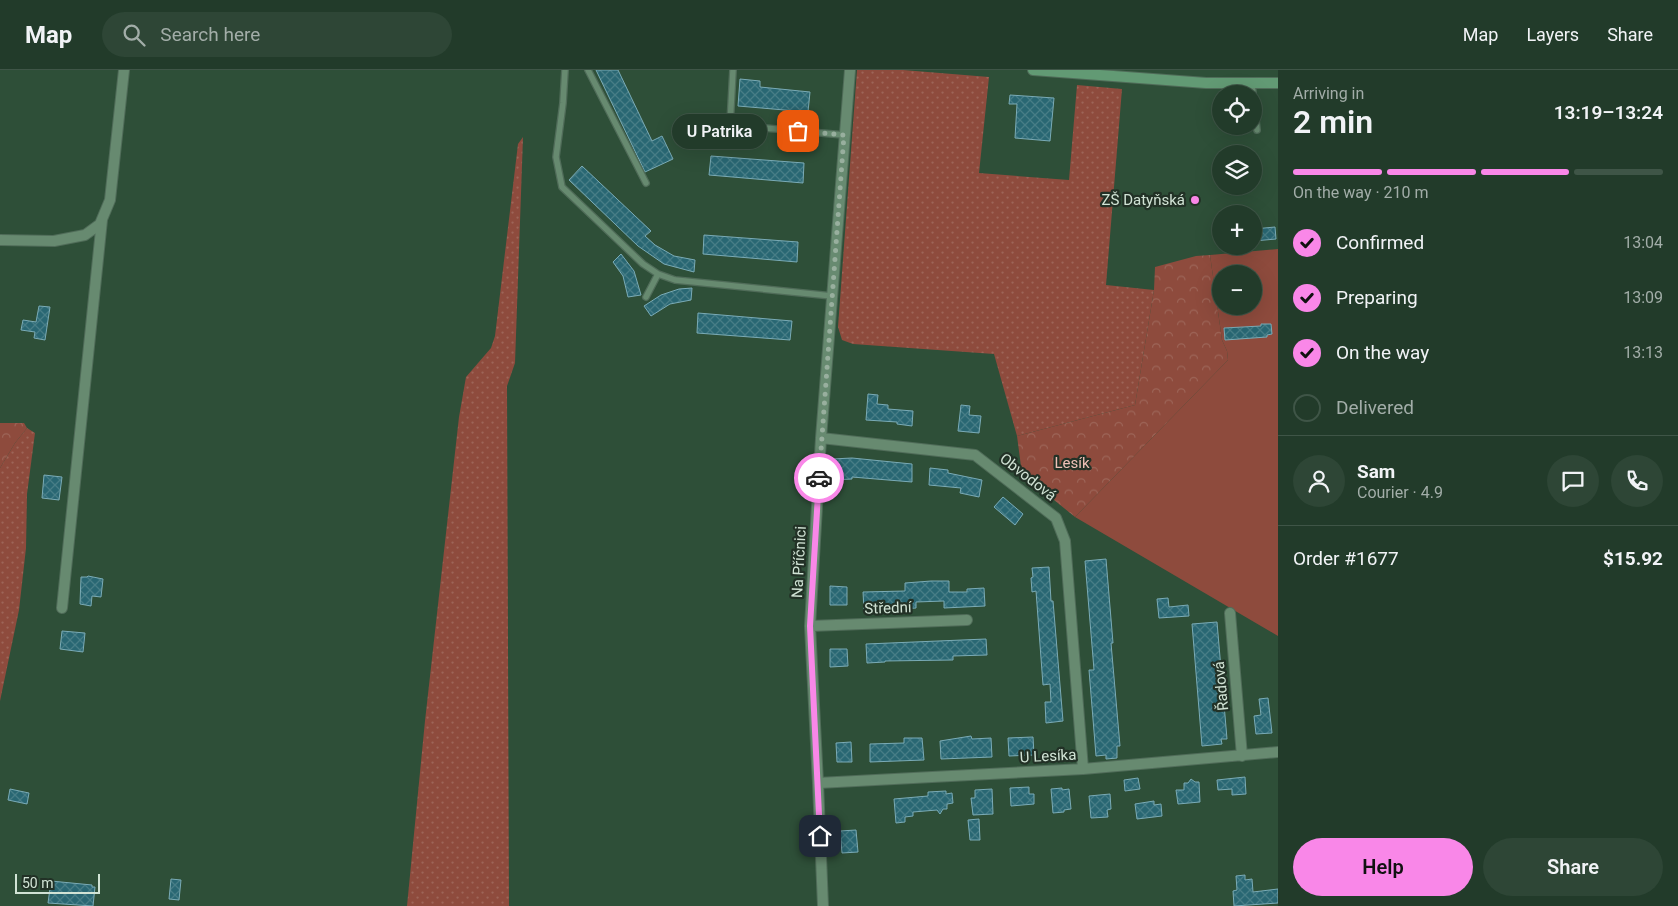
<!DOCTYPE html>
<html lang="en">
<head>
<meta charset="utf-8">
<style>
	:root { --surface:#223b2a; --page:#2e4636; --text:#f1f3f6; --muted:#a2ada8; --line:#3f5547; --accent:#f987e8 }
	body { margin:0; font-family:Roboto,sans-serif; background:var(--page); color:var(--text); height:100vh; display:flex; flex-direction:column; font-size:19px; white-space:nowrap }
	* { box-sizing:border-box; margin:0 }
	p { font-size:16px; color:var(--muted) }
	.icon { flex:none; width:28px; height:28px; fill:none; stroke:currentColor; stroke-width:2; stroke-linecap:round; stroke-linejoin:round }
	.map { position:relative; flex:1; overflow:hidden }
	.side { display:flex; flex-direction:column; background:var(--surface); width:400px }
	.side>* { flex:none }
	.tools { position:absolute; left:1212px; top:15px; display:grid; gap:10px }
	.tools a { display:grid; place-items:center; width:50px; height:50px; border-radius:50%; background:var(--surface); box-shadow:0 5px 20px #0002,0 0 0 1px var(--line); font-size:25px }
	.scale { position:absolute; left:15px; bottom:12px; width:85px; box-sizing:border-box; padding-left:5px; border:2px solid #d1e3d5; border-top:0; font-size:14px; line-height:18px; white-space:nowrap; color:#d1e3d5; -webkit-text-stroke:4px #223126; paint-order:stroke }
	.pin { position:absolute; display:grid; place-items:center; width:42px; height:42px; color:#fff; margin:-21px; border-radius:10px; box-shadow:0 2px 8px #0006 }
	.courier { position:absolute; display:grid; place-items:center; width:50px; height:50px; margin:-25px; border:4px solid #f987e8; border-radius:50%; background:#fff; color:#222; box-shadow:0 1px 6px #0007 }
	.bubble { position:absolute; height:35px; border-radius:18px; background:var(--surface); box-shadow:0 5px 20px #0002,0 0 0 1px var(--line); font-size:16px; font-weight:600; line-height:35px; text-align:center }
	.overview em { font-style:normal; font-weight:600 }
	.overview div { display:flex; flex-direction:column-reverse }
	.overview { display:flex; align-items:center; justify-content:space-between; height:85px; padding:0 15px }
	h1 { font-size:32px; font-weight:600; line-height:38px }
	.bar { display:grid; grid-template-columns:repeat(4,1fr); gap:8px 5px; align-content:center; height:60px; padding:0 15px }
	.bar i { height:6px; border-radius:4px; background:var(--line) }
	.bar .active { background:var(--accent) }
	.bar p { grid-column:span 4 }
	.line { display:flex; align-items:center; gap:12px; padding:0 15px; border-top:1px solid var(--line) }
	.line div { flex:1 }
	.round { display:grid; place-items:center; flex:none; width:52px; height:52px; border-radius:26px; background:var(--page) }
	ol { padding:0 15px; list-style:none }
	li { display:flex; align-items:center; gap:15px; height:55px }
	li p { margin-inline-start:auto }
	li .icon { padding:5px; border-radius:50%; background:var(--accent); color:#111; stroke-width:4 }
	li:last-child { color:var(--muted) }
	li i { width:28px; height:28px; border:2px solid var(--line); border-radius:50% }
	.cta { display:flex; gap:10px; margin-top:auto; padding:10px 15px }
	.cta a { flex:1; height:58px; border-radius:30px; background:var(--accent); color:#111; font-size:20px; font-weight:600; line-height:58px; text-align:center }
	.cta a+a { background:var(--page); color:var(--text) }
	header { display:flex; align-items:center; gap:30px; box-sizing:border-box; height:70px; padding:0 25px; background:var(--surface); border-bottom:1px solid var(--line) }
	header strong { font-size:24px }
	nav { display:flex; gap:28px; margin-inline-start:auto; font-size:18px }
	.search { width:350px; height:45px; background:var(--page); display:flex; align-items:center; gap:12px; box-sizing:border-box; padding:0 18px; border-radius:28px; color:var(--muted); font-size:19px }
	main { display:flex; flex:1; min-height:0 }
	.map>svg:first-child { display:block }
	.grass { fill:url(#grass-dots) }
	.forest { fill:url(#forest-crowns) }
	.park { fill:#8e4b3d; fill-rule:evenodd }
	.building { fill:url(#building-cross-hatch); stroke:#7aabb6 }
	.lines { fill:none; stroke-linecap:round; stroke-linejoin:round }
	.lane-casing { stroke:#506c59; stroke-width:8 }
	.street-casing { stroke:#506c59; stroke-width:12 }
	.secondary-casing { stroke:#506c59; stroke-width:12 }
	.lane { stroke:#678a70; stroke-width:5.5 }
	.street { stroke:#678a70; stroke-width:10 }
	.secondary { stroke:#629a74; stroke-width:10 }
	.done { stroke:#98af9e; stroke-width:5; stroke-dasharray:0 9 }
	.route { stroke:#f987e8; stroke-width:6 }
	.poi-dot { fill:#f987e8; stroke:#223126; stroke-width:2 }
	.labels { text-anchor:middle; stroke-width:4.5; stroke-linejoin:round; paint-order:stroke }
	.poi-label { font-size:15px; fill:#d1e3d5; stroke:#223126; text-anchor:end }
	.park-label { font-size:15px; fill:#f0c1b7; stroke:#223126 }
	.street-label { font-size:15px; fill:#d1e3d5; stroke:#223126 }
</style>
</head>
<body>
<header>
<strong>Map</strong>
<div class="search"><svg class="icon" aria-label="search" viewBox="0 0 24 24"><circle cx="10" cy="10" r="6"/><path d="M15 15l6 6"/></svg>Search here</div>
<nav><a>Map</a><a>Layers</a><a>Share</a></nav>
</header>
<main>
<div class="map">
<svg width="1278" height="836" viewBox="0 0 1278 836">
	<defs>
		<pattern id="grass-dots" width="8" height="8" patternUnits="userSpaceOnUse" patternTransform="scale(1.25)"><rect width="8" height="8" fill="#8e4b3d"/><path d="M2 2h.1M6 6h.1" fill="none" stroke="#9d6558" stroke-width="1.8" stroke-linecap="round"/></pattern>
		<pattern id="forest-crowns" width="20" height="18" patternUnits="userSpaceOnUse" patternTransform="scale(1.25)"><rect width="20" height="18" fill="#8e4b3d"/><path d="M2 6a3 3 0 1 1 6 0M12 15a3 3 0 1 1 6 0" fill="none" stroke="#9d6558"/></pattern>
		<pattern id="building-cross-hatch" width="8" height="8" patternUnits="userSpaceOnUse" patternTransform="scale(1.25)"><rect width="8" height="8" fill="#296773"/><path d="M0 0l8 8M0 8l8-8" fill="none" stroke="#477d86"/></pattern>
	</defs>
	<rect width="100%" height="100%" fill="#2e4f38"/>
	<path class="grass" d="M857,0H903L989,7L979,103L1069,110L1077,15L1122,19L1106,215L1154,220L1135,335L1017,366L994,284L853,274L842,270L838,257Z
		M523,67L515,293L507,316L509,836H407L425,651L459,347L466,307L491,278L495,266L518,74Z
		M27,358L35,363L27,424L26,478L19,540L0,631V398L15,373Z"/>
	<path class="forest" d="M1210,185L1222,270L1227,281L1228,290L1075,447L1022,404L1017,366L1135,335L1154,220L1155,197L1196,186Z
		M0,353H24L27,358L15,373L0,398Z"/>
	<path class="park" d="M1278,179V566L1075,447L1228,290L1227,281L1222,270L1210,185ZM1221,204H1254V236H1221Z"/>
	<path class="building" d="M596,0H618L652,71L662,66L673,89L645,102Z
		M740,9L760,11V17L810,22L808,42L738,36Z
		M1010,25L1054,28L1050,71L1015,68L1017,34H1009Z
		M711,86L804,93L803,113L709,105Z
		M582,96L651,161L645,166L655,175L674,186L695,190L694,202L664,194L638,176L569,110Z
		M1275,157L1276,169L1254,171V159Z
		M704,165L798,172L797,192L703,184Z
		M621,184L634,201L641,225L628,227L623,206L613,192Z
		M692,218L691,230L670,234L651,246L644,236L661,225L679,219Z
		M39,236L50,237L45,270L34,268L35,262L21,260L23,250L36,252Z
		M698,243L792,251L790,270L697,263Z
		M1261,254H1271L1272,264L1267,265V267L1225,270L1224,258L1261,256Z
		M868,324L878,325L877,334L888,335V339L913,341L912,356L897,354V352L866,350Z
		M961,335L970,336L969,345L981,346L979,363L958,361Z
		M852,388L912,394V412L852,407V409L832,410V389Z
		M930,398L948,400V403L982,410L979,427L960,423L961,418L929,415Z
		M44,405L62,407L59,430L42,428Z
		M1003,427L1023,444L1015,455L994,437Z
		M1106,489L1113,573H1111L1120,676H1117V688L1106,689V685L1096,686L1089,600H1094L1085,491Z
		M1049,497L1051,531H1053L1063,651L1046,653L1045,632H1051L1050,614L1043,615L1036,521L1032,522L1031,508L1033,507L1032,498Z
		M88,506L103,509L101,527L92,526L91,536L80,534L81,507H87Z
		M931,511H949V522H967V519L984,518L985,536L944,538V531L916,532V538L902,539V536H881V540H864L863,522L905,521V513Z
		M830,516L847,517V535H830Z
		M1168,528L1169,537L1188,535L1189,546L1159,548L1157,529Z
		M1217,552L1227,669H1221L1222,674L1202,676L1192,554Z
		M62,561L85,563L83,582L60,579Z
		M986,569L987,585L953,586V590L885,591V592L867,593L866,574Z
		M830,579H847L848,596L830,597Z
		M1268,628L1272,663L1256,664L1254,646L1261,645L1259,629Z
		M971,666L972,669L991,668L992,687L941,689L940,671Z
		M1033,667L1034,685L1009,686L1008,668Z
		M904,668H922L924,690L870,692V674L904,673Z
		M851,672L852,692H837L836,673Z
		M1245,707L1246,724L1232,725V719L1218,720L1217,710Z
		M1138,708L1140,719L1125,721L1124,710Z
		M1191,709L1195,712H1199L1200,732L1178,734L1176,720H1184V713H1188Z
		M1029,717V724H1034V734L1011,736L1010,718Z
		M1062,718V720L1069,719L1071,739L1064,740V742L1053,743L1051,719Z
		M10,719L29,723L27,734L8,730Z
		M992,719L993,744L973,745L971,728H975V720Z
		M946,721V724L952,723L953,733L947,734V739H943L940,744L937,740L913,742V746L905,747V752L896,753L894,729L928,726V722Z
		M1110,724L1111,739L1107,740L1108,747L1091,748L1089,726Z
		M1154,731V735L1161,734L1162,746L1137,749L1135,734Z
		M979,749L980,770H970L968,750Z
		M856,760L858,782L842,783L840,761Z
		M1245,805V810L1252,809L1253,822L1278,819V833L1234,836L1233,821L1237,820L1236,806Z
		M171,809L181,810L179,830L169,829Z
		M51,811L92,815V817H95L93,836L48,833Z"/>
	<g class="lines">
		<g class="lane-casing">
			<path id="lane" d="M565,0L563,33L556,87L562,117L643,194L658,204L675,210L832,226
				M588,0L646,113
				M733,0L730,55L844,65
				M1252,14L1253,24
				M1254,33L1257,60
				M646,227L658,204"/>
		</g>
		<g class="street-casing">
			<path id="street" d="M0,170L54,171L85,165L100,154L110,130L124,0
				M821,368L975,385L1056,448L1065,471L1083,699
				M62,538L102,150
				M1230,543L1242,686
				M810,556L967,550
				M818,713L1083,699L1278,682
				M823,836L818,713L810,556L821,368L850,0"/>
		</g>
		<g class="secondary-casing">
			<path id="secondary" d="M1033,0L1206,13H1278"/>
		</g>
		<use href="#lane" class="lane"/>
		<use href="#street" class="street"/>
		<use href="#secondary" class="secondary"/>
	</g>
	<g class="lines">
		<path class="done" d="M798,61L844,65L819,408"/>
		<path class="route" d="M819,408L810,556L820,766"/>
	</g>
	<circle class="poi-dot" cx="1195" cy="130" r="5"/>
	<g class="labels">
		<g class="poi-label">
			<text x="1185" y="135">ZŠ Datyňská</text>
		</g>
		<g class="park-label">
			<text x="1072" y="398">Lesík</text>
		</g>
		<g class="street-label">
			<text transform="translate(1028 407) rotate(38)" y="5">Obvodová</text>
			<text transform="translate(799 492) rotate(-87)" y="5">Na Příčnici</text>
			<text transform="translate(888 538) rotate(-2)" y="5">Střední</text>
			<text transform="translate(1221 616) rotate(-95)" y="5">Řadová</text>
			<text transform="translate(1048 686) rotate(-3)" y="5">U Lesíka</text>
		</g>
	</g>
</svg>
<div class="tools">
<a><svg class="icon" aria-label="locate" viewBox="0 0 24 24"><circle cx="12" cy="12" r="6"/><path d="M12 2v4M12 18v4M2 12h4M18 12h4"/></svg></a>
<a><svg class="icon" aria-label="layers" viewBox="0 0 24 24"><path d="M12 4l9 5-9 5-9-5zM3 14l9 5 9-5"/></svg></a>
<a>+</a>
<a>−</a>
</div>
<div class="scale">50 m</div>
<div class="pin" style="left:798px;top:61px;background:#ea580c"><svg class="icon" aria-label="bag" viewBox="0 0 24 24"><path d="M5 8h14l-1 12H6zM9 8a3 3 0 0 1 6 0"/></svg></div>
<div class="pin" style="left:820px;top:766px;background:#1f2937"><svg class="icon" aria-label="home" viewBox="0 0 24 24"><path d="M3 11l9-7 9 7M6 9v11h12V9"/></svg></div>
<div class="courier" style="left:819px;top:408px"><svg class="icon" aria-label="car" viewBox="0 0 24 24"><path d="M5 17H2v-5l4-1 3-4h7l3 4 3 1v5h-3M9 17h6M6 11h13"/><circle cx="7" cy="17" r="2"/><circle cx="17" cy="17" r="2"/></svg></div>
<div class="bubble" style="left:672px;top:44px;width:95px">U Patrika</div>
</div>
<section class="side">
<div class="overview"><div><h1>2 min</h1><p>Arriving in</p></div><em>13:19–13:24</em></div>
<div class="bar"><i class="active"></i><i class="active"></i><i class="active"></i><i></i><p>On the way · 210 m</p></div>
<ol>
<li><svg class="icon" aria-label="check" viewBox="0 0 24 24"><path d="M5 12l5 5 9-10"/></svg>Confirmed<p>13:04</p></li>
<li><svg class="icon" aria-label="check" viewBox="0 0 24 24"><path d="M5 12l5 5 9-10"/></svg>Preparing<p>13:09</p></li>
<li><svg class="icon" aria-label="check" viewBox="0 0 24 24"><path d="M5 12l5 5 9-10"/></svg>On the way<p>13:13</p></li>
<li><i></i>Delivered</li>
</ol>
<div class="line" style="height:90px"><a class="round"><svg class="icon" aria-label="person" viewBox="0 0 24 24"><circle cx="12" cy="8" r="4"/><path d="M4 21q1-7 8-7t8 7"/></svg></a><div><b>Sam</b><p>Courier · 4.9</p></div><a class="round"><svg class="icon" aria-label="chat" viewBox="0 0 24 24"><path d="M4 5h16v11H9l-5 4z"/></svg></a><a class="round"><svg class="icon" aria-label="phone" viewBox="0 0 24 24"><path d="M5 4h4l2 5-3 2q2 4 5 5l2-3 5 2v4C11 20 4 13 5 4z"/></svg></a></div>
<div class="line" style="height:65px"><div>Order #1677</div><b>$15.92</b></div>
<div class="cta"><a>Help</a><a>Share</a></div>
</section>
</main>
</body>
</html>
